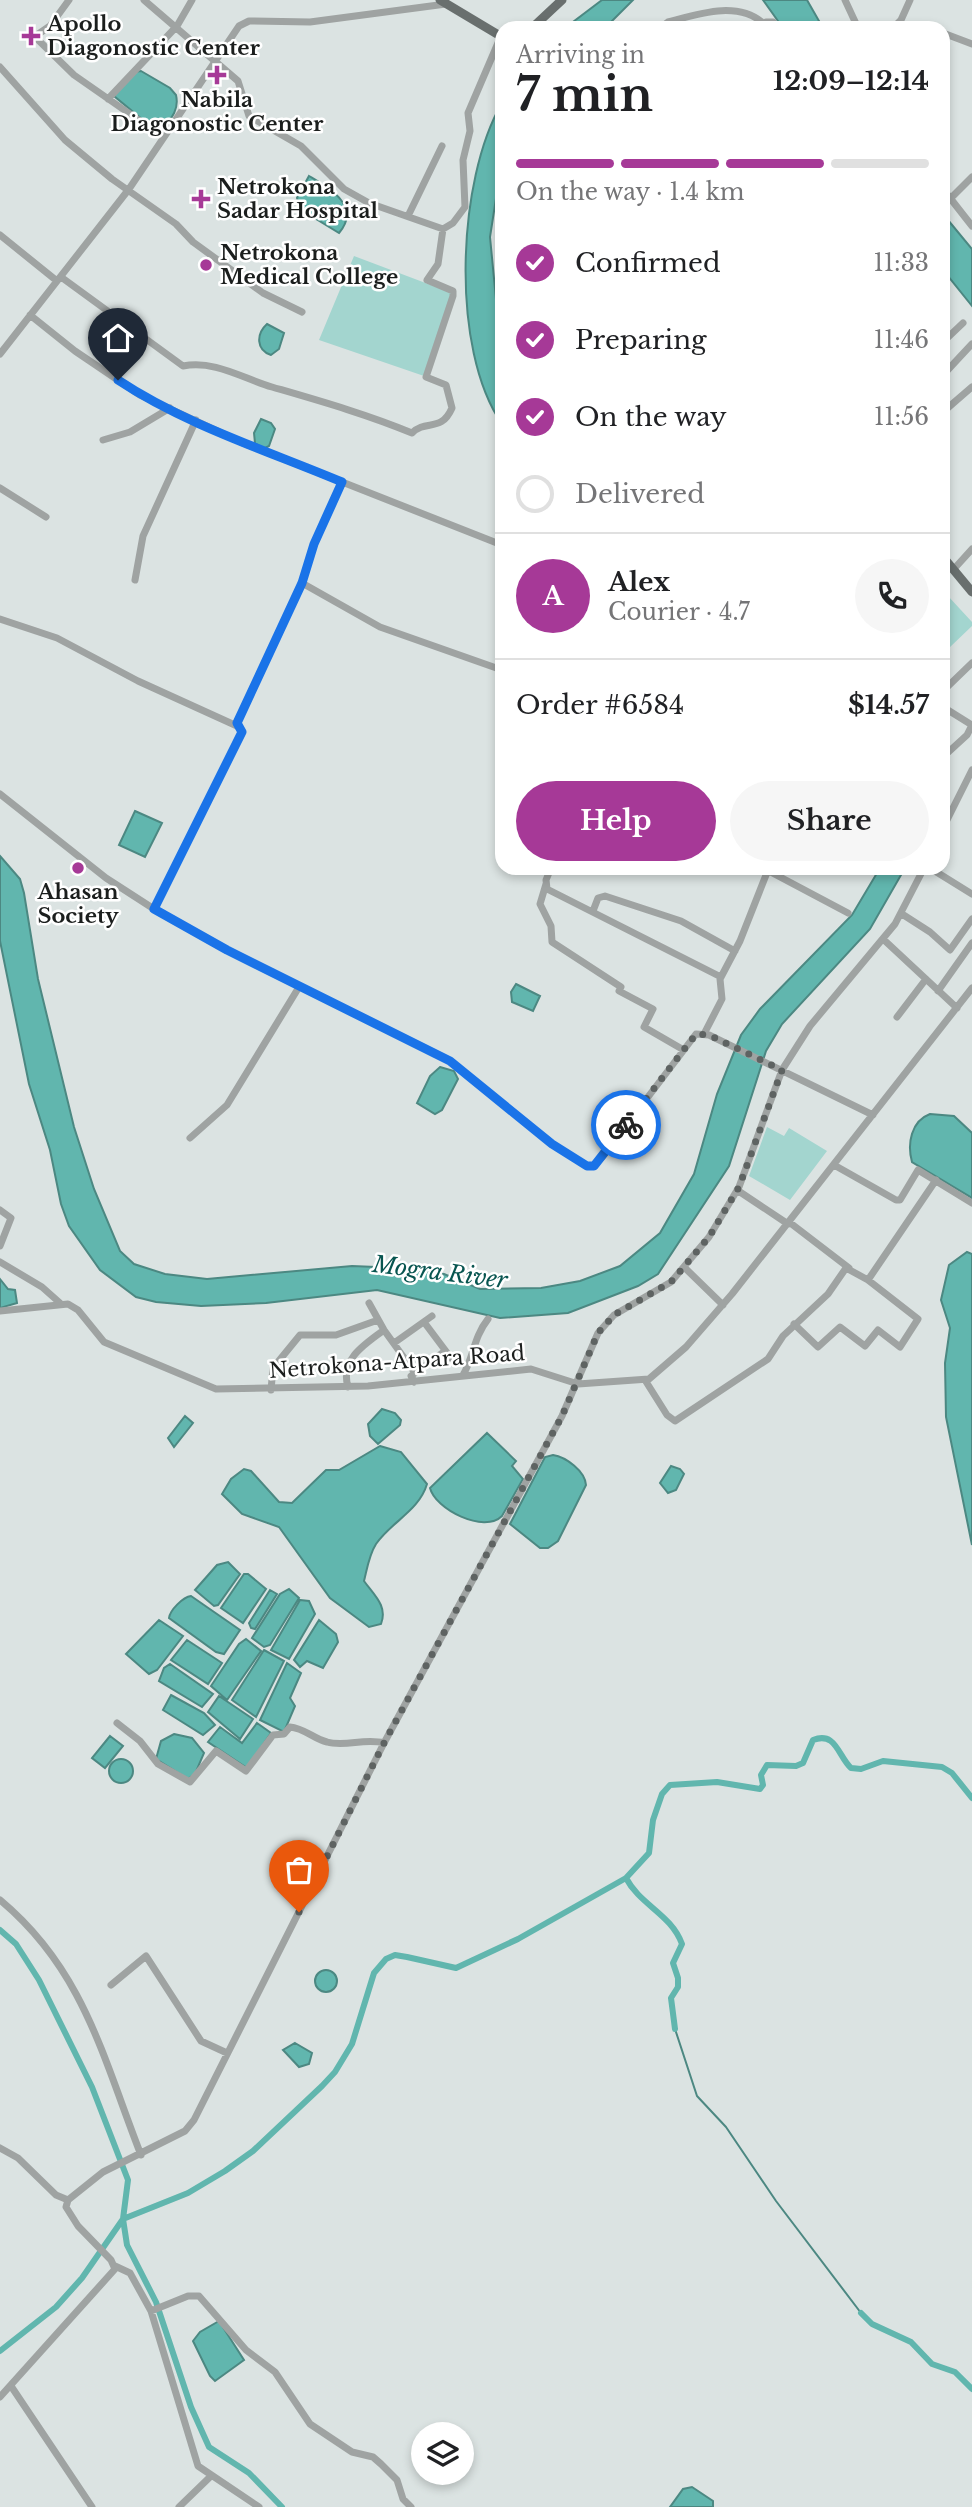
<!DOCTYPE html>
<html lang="en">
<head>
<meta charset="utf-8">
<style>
	:root { --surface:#fff; --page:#f6f6f6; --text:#202124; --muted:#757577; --line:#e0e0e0; --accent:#a63997 }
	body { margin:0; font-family:"Libre Baskerville",serif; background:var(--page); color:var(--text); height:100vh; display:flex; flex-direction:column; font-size:26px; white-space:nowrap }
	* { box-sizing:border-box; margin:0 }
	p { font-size:23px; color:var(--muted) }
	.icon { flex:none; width:38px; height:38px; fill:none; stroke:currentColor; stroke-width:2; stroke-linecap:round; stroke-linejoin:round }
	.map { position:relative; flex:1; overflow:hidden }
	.details { position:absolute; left:495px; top:21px; width:455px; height:854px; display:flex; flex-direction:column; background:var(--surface); border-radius:21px; box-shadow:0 4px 10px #0003 }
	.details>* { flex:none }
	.fabs { position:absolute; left:411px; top:2422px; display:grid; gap:14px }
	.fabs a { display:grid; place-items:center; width:63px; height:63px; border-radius:50%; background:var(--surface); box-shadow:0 4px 10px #0003; font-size:35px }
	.pin { position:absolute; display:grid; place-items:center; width:60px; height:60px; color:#fff; margin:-72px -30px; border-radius:50% 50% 50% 0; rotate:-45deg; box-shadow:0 0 7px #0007 }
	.pin .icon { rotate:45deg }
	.courier { position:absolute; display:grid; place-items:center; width:70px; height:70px; margin:-35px; border:5px solid #1a73e8; border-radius:50%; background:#fff; color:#222; box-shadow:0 2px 9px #0007 }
	.overview em { font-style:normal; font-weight:800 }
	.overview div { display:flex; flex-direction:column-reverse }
	.overview { display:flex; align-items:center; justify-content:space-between; height:119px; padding:0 21px }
	h1 { font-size:46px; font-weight:800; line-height:52px }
	.bar { display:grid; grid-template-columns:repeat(4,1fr); gap:10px 7px; align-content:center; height:84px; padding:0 21px }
	.bar i { height:9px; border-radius:5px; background:var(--line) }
	.bar .current { background:var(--accent) }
	.bar p { grid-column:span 4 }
	.line { display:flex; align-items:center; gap:18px; padding:0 21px; border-top:2px solid var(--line) }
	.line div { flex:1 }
	.round { display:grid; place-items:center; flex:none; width:74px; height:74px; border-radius:37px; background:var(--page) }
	ol { padding:0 21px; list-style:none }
	li { display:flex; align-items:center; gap:21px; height:77px }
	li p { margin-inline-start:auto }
	li .icon { padding:7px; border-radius:50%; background:var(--accent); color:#fff; stroke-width:4 }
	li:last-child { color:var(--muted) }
	li i { width:38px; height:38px; border:4px solid var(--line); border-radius:50% }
	.primary-button { display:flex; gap:14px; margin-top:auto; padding:14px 21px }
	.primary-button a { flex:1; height:80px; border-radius:42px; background:var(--accent); color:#fff; font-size:28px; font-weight:800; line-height:80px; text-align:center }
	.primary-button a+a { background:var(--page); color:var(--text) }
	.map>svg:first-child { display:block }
	.green { fill:#a3d5cf }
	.water { fill:#61b6ae; stroke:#4c8882; stroke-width:2 }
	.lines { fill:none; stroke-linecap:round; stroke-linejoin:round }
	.stream { stroke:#4c8882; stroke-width:2 }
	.canal { stroke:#61b6ae; stroke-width:6 }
	.minor { stroke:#9fa3a2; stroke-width:7 }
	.major { stroke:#696f6e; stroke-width:9 }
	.done { stroke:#5e6362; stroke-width:7; stroke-dasharray:0 12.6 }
	.route { stroke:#1a73e8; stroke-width:9 }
	.poi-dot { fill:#a63997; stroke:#fff; stroke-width:2.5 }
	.labels { text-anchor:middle; stroke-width:5; stroke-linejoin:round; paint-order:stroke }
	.poi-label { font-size:21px; font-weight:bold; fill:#1b1e1d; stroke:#fff; text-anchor:start }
	.street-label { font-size:21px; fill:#1b1e1d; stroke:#fff }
	.water-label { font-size:23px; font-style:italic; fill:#085550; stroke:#fff }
</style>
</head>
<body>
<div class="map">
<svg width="972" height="2507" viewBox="0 0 972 2507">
	<rect width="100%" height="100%" fill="#dbe3e2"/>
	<path class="green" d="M354,256L452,293L424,376L319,340Z
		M948,596L972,622V626L949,648L943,643V600Z
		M767,1127L784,1136L789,1128L827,1151L790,1200L749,1176Z"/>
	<path class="water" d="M602,0H633L605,28H565Z
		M763,0H807L823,28H783Z
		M141,71L170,88L176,95C179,108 173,119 162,126L143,120L114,96L134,72Z
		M502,103V180L497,192L490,237L502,361V424C450,350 457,179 502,103Z
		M309,176C329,188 362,206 339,233L300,209L297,198Z
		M943,214L972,249V306L943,270Z
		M267,324L284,333L279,349L271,355C256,350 256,334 267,324Z
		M261,419L271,423L275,429L269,446L263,449L255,443L254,433Z
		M135,811L162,823L145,857L119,845Z
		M0,856L20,879L24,893L38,979L74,1127L94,1189L120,1251L134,1264L165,1274L207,1279L352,1266L401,1268L444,1274L480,1289L541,1288L580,1281L620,1266L660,1233L694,1174L717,1094L741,1035L760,1009L852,915L880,868H905L870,929L782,1024L766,1051L729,1166L658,1274L638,1286L568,1313L500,1318L377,1290L266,1303L201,1306L156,1302L136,1297L100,1270L69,1226L61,1204L50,1150L29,1084L0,941Z
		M516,984L540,996L533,1011L512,1002L511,992Z
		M440,1067L454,1071L458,1079L442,1110L435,1114L417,1103L430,1076Z
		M930,1114L954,1116L972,1133V1198L912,1162C907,1144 911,1121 930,1114Z
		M967,1252L972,1254V1545L946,1417L945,1363L950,1328L941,1300L949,1265Z
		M0,1279L8,1289L15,1290L17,1303L0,1308Z
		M382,1409L395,1413L401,1420L400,1425L378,1444L370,1436L368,1424Z
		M185,1416L193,1423L174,1447L168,1438Z
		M487,1433L516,1461L512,1466L523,1479L502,1516C484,1534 435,1509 430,1488Z
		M380,1446L401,1452L427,1484C419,1511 391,1522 376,1544C369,1555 367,1569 364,1581C374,1595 388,1606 381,1624L369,1627L330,1598L279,1527L242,1514L222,1494L231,1479L244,1469L251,1471L279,1502L292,1503L326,1470H339Z
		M553,1455C566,1457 585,1471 586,1485L558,1541L548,1548H540L510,1524L545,1457Z
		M671,1466L680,1469L684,1474L676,1490L668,1493L660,1483Z
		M228,1562L240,1574L218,1605L214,1606L195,1590L217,1565Z
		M244,1574H248L266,1589L243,1623L221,1608Z
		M289,1589L299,1598L270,1645L264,1647L252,1638L280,1594Z
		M270,1590L277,1594L255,1629L251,1628L249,1623Z
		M191,1596L240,1630L224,1654L216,1652L169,1618C170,1610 183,1597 191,1596Z
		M300,1600L309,1601L315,1614L289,1659L271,1650Z
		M159,1620L183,1636L157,1670L149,1674L126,1654Z
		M319,1620L336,1634L338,1642L323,1668L307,1661L300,1667L294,1660Z
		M246,1639L261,1651L227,1700L211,1686L239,1644Z
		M187,1640L222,1663L208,1684L171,1660Z
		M264,1650L284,1661L256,1717L232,1700Z
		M287,1663L301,1673L290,1698L295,1706L284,1732L260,1720Z
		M170,1664L213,1694L202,1707L159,1681L164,1668Z
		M171,1695L204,1713L215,1725L203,1735L163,1710Z
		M219,1696L253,1719L240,1739L208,1712Z
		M257,1723L271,1733L247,1768L208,1742L220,1727L242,1743Z
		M174,1734L192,1738L204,1753L195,1774L188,1779L156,1759L161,1741Z
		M110,1736L123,1746L105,1768L92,1758Z
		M109 1771a12 12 0 1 1 24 0a12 12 0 1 1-24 0Z
		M315 1981a11 11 0 1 1 22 0a11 11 0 1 1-22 0Z
		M295,2043L312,2053L309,2064L299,2067L283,2050Z
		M219,2321L244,2360L215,2381L210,2376L193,2341L200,2332Z
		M692,2487L713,2501V2507H670L683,2489Z"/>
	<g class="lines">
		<path class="stream" d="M675,2029L697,2096L726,2127L776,2201L861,2313"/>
		<path class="canal" d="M626,1878C640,1905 671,1914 682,1944L673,1963L678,1978V1987L671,1998L675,2029
			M0,1930L16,1944L39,1980L92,2087L128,2180L123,2219L127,2245L156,2302L191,2407L209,2447L249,2473L282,2507
			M861,2313L872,2324L911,2342L932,2364L955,2372L972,2389
			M0,2351L56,2307L82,2278L123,2219L188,2193L225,2171L253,2151L322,2086L335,2072L352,2044L374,1973L386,1959L395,1955L407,1957L456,1968L518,1939L626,1878L649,1853L653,1820L662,1794L670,1785L717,1782L760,1789L763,1785L761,1775L767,1765L796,1766L803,1763L813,1740C836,1731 838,1756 851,1768L861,1769L883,1761L942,1767L952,1773L972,1798"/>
		<path class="minor" d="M144,0L238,81L249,116L301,146L344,189L369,203L443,229L453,223L465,207L463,160L470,131L468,113L501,36
			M845,0L858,28
			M660,28L668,22C698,14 738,0 764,24
			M759,28L766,22H773
			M893,28L901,20L910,0
			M30,32L74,75L163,137
			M943,33L972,44
			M34,37L50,26L69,0
			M0,67L65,140L112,179L176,224L193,242L263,293L302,312
			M108,99L177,26L192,0
			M943,189L972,226
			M950,199L972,177
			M408,216L442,146
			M0,235L57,281
			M61,277L183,366C215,360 242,378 272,387C320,401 366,414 412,433C426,419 441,433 452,408L446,385L426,377L453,296V291L427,280L438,264L443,229
			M30,315L75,351L140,395L243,443L502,545
			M943,342L963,323
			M0,354L129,189L239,26L249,21L310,22L446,4
			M943,375L972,344
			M943,412L972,387
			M103,440L130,432L170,408
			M0,488L46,517
			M953,570L972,549
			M135,580L143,536L196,420
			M302,583L314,544L342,482
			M0,619L57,638L138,681L237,726
			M943,691L972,663
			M943,707L972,725
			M943,757L967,735L972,725
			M0,794L106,878L154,909L227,950L450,1061L552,1144L587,1166H594L603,1156L696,1034L709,1035L873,1115
			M943,828L972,770
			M551,868L546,880L547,889L721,977
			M930,868L972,894
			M765,869L848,913
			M546,884L540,904L551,926L552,942L621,987L619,991L653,1009L644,1027L682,1049
			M154,909L242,732L237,723L302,583L380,627L502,670
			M593,911L598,898L605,896L681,921L735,951
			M902,914L930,932L950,950L972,919
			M883,939L957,1008
			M938,991L972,943
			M897,1017L926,979
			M704,1034L722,999L720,979L740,941L768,870
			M190,1138L227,1105L299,987
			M834,1165L896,1200H900L918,1170L972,1203
			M737,1190L788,1224
			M0,1210L11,1218L0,1246
			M789,1222L849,1268
			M0,1262L42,1287L60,1303
			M685,1268L723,1305
			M369,1303L384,1330L415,1373L411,1376L414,1382
			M0,1311L68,1304L78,1310L104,1342L216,1389L368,1386L531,1369L578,1384L649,1379L686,1347L732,1294L972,988
			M424,1322L451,1358
			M794,1324L818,1347L840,1327L865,1346L878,1330L900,1347L918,1319L868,1280
			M394,1343L432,1316
			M415,1373L445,1351
			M463,1375C474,1357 473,1338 488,1319
			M645,1380L667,1415L675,1421L768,1359L783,1336L828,1294L846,1268L868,1280L936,1180
			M348,1387C340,1360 363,1345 384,1330
			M271,1390L273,1368L300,1335H336L378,1320
			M117,1723L140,1741L158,1764L190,1782L216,1751L246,1771L273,1735L284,1734L290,1727C304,1728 314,1739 327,1742C345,1747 365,1738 384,1743
			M0,1900C84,1970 103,2058 141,2155
			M111,1985L146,1956L201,2041L227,2053
			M0,2148L18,2158L56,2195L68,2200
			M115,2266L130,2273L151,2311L198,2466L259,2507
			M151,2311L188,2296H199L246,2350L275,2372L310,2424L352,2452L373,2457L381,2464L397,2480L403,2499L411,2507
			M11,2386L92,2507
			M0,2397L115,2269L111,2260L78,2226L66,2207L68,2200L103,2172L185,2131L194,2120L384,1743L562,1416L598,1333L614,1315L671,1282L709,1237L739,1187L782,1070L810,1026L895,924L924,868
			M179,2507L211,2476"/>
		<path class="major" d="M440,0L502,37
			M532,28L562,0
			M943,557L972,592"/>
	</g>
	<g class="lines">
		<path class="done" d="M299,1912L384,1743L562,1416L598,1333L614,1315L671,1282L709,1237L739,1187L782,1070L709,1035L696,1034L626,1125"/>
		<path class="route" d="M118,380C184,424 268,451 342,482L314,544L302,583L237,723L242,732L154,909L227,950L450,1061L552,1144L587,1166H594L626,1125"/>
	</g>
	<g class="poi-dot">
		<path d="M27.5 25.5h7v7h7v7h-7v7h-7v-7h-7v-7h7z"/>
		<path d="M213.5 64.5h7v7h7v7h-7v7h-7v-7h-7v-7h7z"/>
		<path d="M197.5 188.5h7v7h7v7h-7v7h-7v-7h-7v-7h7z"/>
		<circle cx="206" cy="265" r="7"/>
		<circle cx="78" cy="868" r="7"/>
	</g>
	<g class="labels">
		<g class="poi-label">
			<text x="47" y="31">Apollo<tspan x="47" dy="24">Diagonostic Center</tspan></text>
			<text x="217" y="107" text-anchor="middle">Nabila<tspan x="217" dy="24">Diagonostic Center</tspan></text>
			<text x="217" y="194">Netrokona<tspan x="217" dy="24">Sadar Hospital</tspan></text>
			<text x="220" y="260">Netrokona<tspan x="220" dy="24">Medical College</tspan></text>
			<text x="78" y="899" text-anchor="middle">Ahasan<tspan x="78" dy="24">Society</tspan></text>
		</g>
		<g class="street-label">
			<text transform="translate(397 1362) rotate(-4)" y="7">Netrokona-Atpara Road</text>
		</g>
		<g class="water-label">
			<text transform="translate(440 1272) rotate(7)" y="8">Mogra River</text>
		</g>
	</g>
</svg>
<div class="fabs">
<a><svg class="icon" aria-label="layers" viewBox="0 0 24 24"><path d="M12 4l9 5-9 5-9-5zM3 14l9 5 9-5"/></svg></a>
</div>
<div class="pin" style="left:299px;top:1912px;background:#ea580c"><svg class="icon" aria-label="bag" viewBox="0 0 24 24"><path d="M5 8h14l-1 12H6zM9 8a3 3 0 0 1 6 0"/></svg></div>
<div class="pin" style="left:118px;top:380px;background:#1f2937"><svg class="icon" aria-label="home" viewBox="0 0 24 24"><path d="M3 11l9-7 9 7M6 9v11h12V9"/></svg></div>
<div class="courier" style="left:626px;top:1125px"><svg class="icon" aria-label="bike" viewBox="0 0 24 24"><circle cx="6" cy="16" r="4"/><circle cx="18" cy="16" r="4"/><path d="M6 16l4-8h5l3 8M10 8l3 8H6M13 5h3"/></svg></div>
<section class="details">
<div class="overview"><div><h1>7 min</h1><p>Arriving in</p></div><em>12:09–12:14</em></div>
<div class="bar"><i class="current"></i><i class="current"></i><i class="current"></i><i></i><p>On the way · 1.4 km</p></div>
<ol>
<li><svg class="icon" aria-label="check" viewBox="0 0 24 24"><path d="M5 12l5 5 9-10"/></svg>Confirmed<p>11:33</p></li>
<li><svg class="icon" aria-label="check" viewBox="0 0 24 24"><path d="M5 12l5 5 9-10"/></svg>Preparing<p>11:46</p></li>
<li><svg class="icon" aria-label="check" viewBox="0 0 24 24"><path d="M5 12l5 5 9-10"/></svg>On the way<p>11:56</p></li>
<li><i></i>Delivered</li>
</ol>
<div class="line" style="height:126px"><b class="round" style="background:var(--accent);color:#fff">A</b><div><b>Alex</b><p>Courier · 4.7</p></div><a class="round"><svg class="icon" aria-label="phone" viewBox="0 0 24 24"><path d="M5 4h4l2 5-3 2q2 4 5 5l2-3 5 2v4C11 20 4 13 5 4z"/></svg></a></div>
<div class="line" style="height:91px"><div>Order #6584</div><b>$14.57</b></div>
<div class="primary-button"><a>Help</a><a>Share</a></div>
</section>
</div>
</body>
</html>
